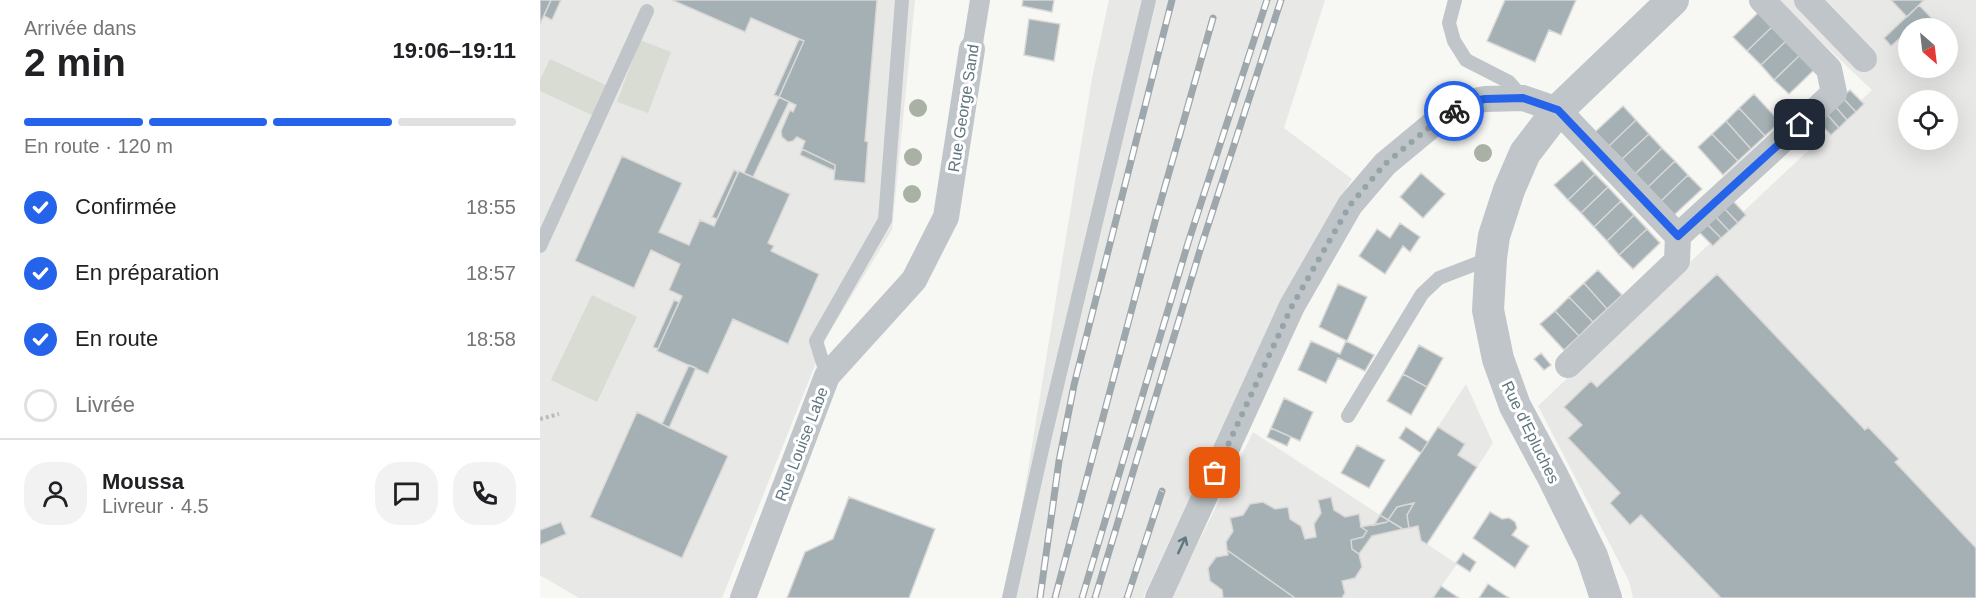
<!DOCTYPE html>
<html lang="fr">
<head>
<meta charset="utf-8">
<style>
	:root { --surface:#fff; --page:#f2f2f2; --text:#202124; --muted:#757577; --line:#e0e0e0; --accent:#2563eb }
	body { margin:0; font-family:Helvetica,sans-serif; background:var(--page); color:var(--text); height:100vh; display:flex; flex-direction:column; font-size:22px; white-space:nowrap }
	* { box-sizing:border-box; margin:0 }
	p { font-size:20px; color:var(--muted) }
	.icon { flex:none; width:33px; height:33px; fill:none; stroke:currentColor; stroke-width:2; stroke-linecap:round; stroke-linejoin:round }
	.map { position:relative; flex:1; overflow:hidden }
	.drawer { display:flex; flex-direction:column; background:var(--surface); width:540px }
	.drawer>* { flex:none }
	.needle { width:39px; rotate:152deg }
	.buttons { position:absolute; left:1358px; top:18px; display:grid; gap:12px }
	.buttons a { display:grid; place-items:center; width:60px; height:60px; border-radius:50%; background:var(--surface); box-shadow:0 6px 24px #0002; font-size:30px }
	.pin { position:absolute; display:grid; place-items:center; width:51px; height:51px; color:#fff; margin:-26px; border-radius:12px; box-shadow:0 3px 9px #0006 }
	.courier { position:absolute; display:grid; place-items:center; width:60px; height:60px; margin:-30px; border:4px solid #2563eb; border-radius:50%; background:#fff; color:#222; box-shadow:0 2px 8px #0007 }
	.overview em { font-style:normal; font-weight:700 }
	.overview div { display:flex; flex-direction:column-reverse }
	.overview { display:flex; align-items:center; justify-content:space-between; height:102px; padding:0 24px }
	h1 { font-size:39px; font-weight:700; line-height:45px }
	.bar { display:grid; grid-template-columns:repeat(4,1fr); gap:9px 6px; align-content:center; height:72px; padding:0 24px }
	.bar i { height:8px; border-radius:4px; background:var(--line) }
	.bar .current { background:var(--accent) }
	.bar p { grid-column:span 4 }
	.line { display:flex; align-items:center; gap:15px; padding:0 24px; border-top:2px solid var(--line) }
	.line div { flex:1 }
	.round { display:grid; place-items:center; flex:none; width:63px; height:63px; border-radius:24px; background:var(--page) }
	ol { padding:0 24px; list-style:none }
	li { display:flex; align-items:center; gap:18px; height:66px }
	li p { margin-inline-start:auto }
	li .icon { padding:6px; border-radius:50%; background:var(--accent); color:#fff; stroke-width:4 }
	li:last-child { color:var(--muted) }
	li i { width:33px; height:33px; border:3px solid var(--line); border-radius:50% }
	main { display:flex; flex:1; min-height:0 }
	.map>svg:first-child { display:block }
	.built { fill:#e8e8e7; fill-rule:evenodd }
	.green { fill:#d8dcd3 }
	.building { fill:#a4b0b4; stroke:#d9d8d6; stroke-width:1.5 }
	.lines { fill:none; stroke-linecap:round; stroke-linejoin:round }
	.path { stroke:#b7bcbe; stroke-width:4; stroke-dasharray:3 3; stroke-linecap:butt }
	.service { stroke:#bfc5c8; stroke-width:14 }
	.pedestrian { stroke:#bfc5c8; stroke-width:20 }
	.minor { stroke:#bfc5c8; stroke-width:26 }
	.tertiary { stroke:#bfc5c8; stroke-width:32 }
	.rail-casing { stroke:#9ea8ac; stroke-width:7 }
	.rail { stroke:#fff; stroke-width:4.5; stroke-dasharray:14; stroke-linecap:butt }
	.tree { fill:#a8b1a3 }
	.oneway { stroke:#617780 }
	.done { stroke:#96a4a9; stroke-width:6; stroke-dasharray:0 10.8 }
	.route { stroke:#2563eb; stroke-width:8 }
	.labels { text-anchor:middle; stroke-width:6; stroke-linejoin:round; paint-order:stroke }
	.street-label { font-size:16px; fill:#617780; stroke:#fff }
</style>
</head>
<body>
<main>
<section class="drawer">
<div class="overview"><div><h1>2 min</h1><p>Arrivée dans</p></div><em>19:06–19:11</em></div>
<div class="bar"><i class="current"></i><i class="current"></i><i class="current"></i><i></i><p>En route · 120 m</p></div>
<ol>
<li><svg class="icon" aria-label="check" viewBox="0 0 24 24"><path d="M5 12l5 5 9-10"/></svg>Confirmée<p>18:55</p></li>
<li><svg class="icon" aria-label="check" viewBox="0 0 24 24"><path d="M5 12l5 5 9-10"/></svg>En préparation<p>18:57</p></li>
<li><svg class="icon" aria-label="check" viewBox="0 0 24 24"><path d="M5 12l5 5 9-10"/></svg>En route<p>18:58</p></li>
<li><i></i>Livrée</li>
</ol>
<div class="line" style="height:108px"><a class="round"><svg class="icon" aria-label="person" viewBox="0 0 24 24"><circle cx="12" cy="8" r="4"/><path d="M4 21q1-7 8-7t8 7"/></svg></a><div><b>Moussa</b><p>Livreur · 4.5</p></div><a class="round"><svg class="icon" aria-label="chat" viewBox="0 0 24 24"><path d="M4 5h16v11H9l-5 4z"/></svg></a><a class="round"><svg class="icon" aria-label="phone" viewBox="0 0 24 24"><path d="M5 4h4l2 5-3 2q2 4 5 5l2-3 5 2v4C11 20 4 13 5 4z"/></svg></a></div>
</section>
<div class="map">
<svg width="1436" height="598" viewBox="0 0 1436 598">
	<rect width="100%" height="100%" fill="#f7f7f4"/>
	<path class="built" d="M0,0H375L352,230L286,338L182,598H39L0,575Z
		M569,0H785L744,128L812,179L734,315L603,598H467L552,78Z
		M1237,0H1436V598H1093L1089,581L998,406L1332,90ZM1368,28H1407V68H1368ZM1368,100H1407V140H1368Z
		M926,384L953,443L887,544L917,564L893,598H631L713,432L840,515Z"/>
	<path class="green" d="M100,40L131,52L108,113L77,102Z
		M10,59L70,87L56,117L0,91V80Z
		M52,295L97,317L57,402L11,380Z"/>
	<path class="building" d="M0,0H11L0,24Z
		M11,0H21L12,20L4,16Z
		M132,0H337L325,141L328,142L325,183L294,180L295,165L262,149L265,141L257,137L253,141L248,142L242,137L241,131L250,110L253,112L256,105L239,97L264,41L211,18L205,32Z
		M483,0H514L512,12L482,6Z
		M965,0H1036L1021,35L1009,30L995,62L947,41Z
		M1351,0H1384L1367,17Z
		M1379,5L1401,28H1368V45L1361,37L1351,46L1344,38Z
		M1219,12L1232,27L1207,51L1193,37Z
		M489,19L520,24L514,61L484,55Z
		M1232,27L1246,41L1221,65L1207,51Z
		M259,39L264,41L239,97L234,95Z
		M1246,41L1260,55L1234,80L1221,65Z
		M1260,55L1274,70L1249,94L1234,80Z
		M1310,90L1324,104L1316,112L1302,97Z
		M1214,94L1240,122L1225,136L1199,108Z
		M239,97L249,102L213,177L204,173Z
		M1302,97L1316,112L1307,120L1294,105Z
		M1294,105L1307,120L1299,128L1286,113Z
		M1083,106L1096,120L1069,146L1055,132Z
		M1199,108L1225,136L1211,149L1186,121Z
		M1286,113L1299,128L1291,135L1277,121Z
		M1096,120L1109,134L1082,159L1069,146Z
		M1186,121L1211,149L1198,161L1172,134Z
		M1109,134L1122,148L1095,174L1082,159Z
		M1172,134L1198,161L1183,175L1158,147Z
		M1122,148L1135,161L1108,187L1095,174Z
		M262,149L295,165V171L260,155Z
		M82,156L142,183L119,232L149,245L160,220L174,226L199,171L250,194L228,243L234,246L231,251L279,274L248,344L193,319L168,374L117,351L142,296L129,290L140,264L111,250L94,288L35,261Z
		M1042,160L1055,174L1028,200L1014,185Z
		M1135,161L1148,175L1121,201L1108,187Z
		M194,170L198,172L177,219L172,217Z
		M881,173L905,194L883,218L860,197Z
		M1055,174L1068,187L1041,213L1028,200Z
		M1148,175L1162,189L1134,215L1121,201Z
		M1068,187L1081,201L1054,227L1041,213Z
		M1192,200L1206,215L1198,223L1184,208Z
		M1081,201L1094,215L1067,241L1054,227Z
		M1184,208L1198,223L1189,231L1175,216Z
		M1094,215L1107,229L1079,255L1067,241Z
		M1175,216L1189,231L1181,238L1167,224Z
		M860,223L880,237L870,252L863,246L845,274L819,256L837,229L850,238Z
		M1167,224L1181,238L1173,246L1159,232Z
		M1107,229L1120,243L1093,269L1079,255Z
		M1058,270L1082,295L1067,309L1044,283Z
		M1177,274L1325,430L1328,427L1359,459L1355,462L1436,548V598H1181L1101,515L1090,525L1070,503L1080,493L1028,438L1042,425L1024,407L1051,381L1057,387Z
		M1044,283L1067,309L1053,322L1029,297Z
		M798,284L827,297L807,341L779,327Z
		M1029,297L1053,322L1039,336L1015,311Z
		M134,300L139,302L118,349L113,347Z
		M1015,311L1039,336L1024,350L1000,324Z
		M771,341L800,354L806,341L834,355L825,371L798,358L786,383L758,370Z
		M879,345L903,358L887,387L863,374Z
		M1001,353L1011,365L1004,370L994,359Z
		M149,365L156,368L129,428L122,424Z
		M863,374L887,387L871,415L847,401Z
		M744,398L773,412L760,441L731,428Z
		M97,412L188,456L142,558L50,517Z
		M866,427L888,442L881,453L859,438Z
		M898,427L925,444L918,455L937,467L887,544L881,541L878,526L869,528L867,515L874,503L857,507L848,520L840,515Z
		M731,428L751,437L747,446L727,437Z
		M817,445L845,460L829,488L801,473Z
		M309,497L395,529L369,598H247L265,552L293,539Z
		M791,497L794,510L805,517L819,514L821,527L827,531L823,537L811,540L812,549L819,554L822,567L815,578L802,581L805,593L802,598H755L687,550L686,542L693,531L690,518L703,515L710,504L723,502L735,509L748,507L750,519L761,526L765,539L776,537L774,524L781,513L778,500Z
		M874,503L867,515L869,528L863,529L848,520L857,507Z
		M950,512L962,519L969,518L975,522L977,528L972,535L989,546L975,568L933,538Z
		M840,515L848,520L847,522L834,525Z
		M848,520L863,529L832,536L819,554L812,549L811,540L823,537L827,531L821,527L847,522Z
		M21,522L26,534L0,545V530Z
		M687,550L755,598H683L682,590L670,581L668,568L676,557L688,555Z
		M923,553L936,562L930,572L916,563Z
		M948,584L969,598H939Z
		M901,586L919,598H893Z"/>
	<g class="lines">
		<path class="path" d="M0,419L19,414"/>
		<path class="service" d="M915,0L909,23L914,41L926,60L969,82L983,98
			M0,246L107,11
			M287,376L276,341L345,220L362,0
			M808,416L882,294L899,278L951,258
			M469,598L505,436L609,0"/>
		<path class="pedestrian" d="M432,49L440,0"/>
		<path class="minor" d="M1267,0L1324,59
			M1028,365L1137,261L1138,236
			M203,598L287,376L374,280L406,217L432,49
			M618,598L752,306L810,205L845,164L898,120L929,102L945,99L983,98L1018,110L1138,236L1294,93L1289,69L1222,0"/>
		<path class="tertiary" d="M1066,598L1052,556L1013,477L975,406L958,359L948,310L951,258L954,236L969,190L985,153L1018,110L1133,0"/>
		<g class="rail-casing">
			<path id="rail" d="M500,598L519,461L534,385L632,0
				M515,598L616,218L673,18
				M542,598L648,243L727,0
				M555,598L661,247L741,0
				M587,598L622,491"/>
		</g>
		<use href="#rail" class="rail"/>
	</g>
	<g class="tree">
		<circle cx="378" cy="108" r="9"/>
		<circle cx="943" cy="153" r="9"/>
		<circle cx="373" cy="157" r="9"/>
		<circle cx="372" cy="194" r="9"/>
	</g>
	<defs><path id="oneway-shaft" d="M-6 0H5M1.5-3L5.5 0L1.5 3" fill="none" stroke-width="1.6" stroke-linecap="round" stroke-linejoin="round" transform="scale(1.5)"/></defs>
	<use class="oneway" href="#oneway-shaft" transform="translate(642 545) rotate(-65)"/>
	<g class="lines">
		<path class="done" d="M675,473L752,306L810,205L845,164L898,120L914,111"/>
		<path class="route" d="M914,111L929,102L945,99L983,98L1018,110L1138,236L1260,125"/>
	</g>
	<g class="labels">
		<g class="street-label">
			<text transform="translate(423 108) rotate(-81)" y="6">Rue George Sand</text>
			<text transform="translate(991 432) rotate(64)" y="6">Rue d'Epluches</text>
			<text transform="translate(261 444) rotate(-69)" y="6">Rue Louise Labe</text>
		</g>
	</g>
</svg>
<div class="buttons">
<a><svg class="needle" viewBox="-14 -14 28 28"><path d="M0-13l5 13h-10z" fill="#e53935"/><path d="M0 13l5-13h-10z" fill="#757577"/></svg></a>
<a><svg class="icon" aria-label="locate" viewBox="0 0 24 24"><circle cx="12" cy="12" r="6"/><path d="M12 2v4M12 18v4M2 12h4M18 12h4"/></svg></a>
</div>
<div class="pin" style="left:675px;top:473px;background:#ea580c"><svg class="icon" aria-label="bag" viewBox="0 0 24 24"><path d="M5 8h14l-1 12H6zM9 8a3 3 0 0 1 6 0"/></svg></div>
<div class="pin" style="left:1260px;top:125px;background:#1f2937"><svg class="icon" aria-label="home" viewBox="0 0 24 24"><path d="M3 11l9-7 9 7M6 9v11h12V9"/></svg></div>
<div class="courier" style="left:914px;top:111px"><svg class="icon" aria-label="bike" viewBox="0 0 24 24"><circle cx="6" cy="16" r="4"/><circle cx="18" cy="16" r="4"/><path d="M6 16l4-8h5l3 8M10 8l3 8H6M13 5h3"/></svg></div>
</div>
</main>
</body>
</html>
